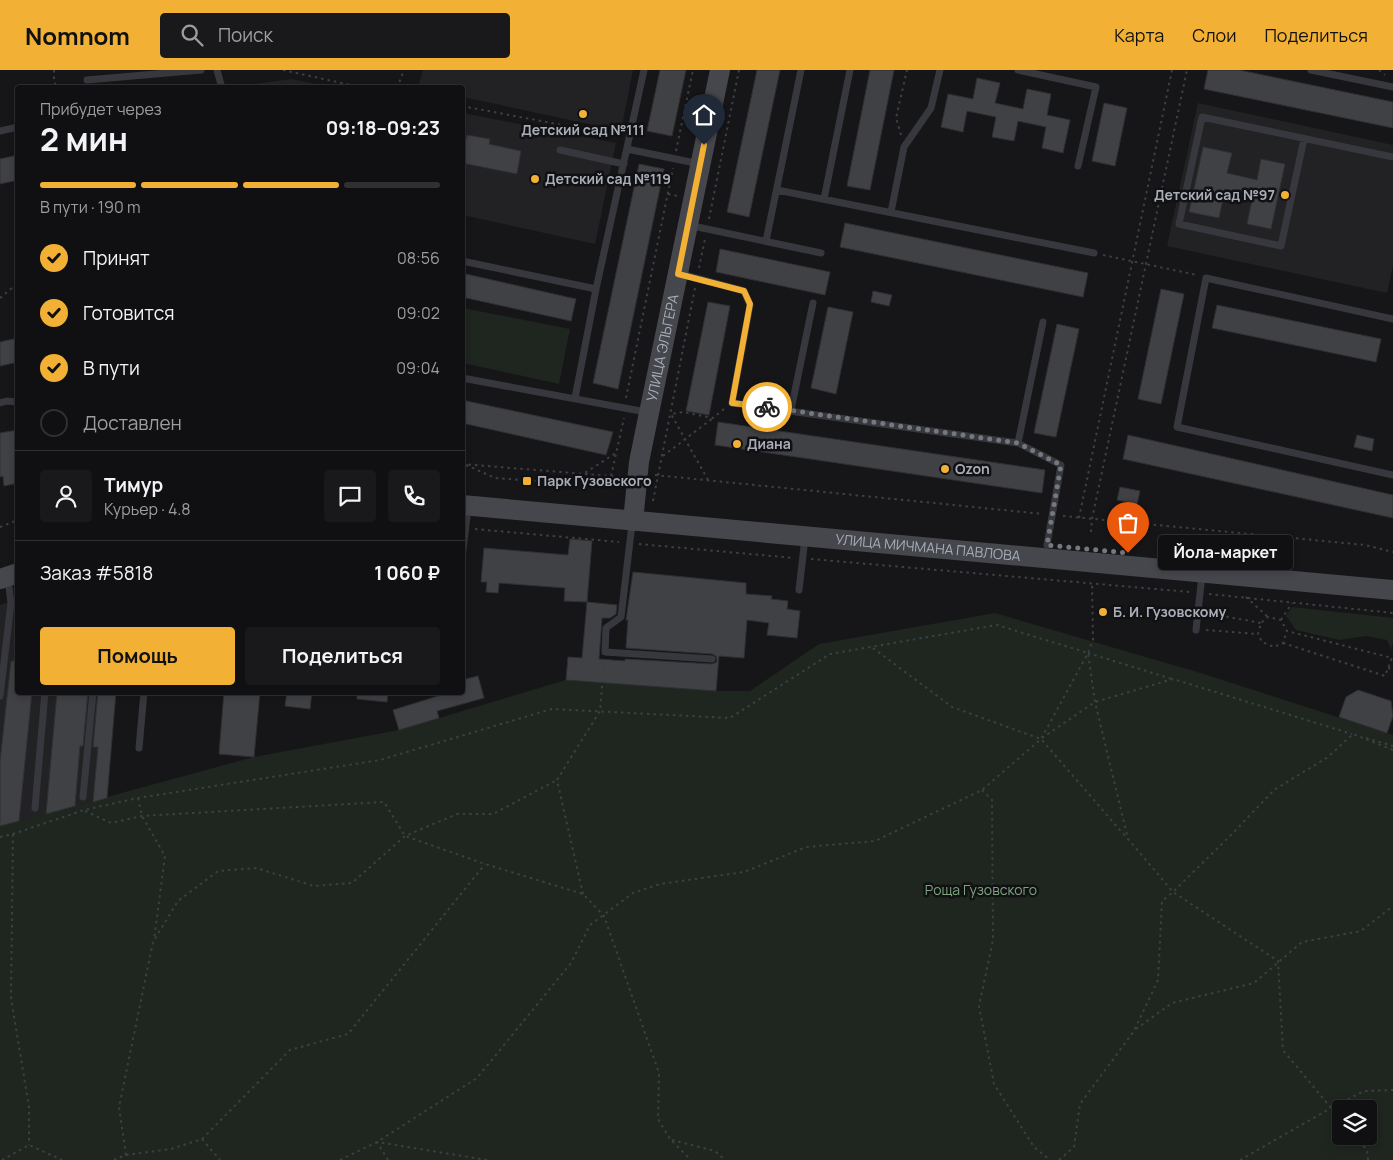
<!DOCTYPE html>
<html lang="ru">
<head>
<meta charset="utf-8">
<style>
	:root { --surface:#101012; --page:#19191b; --text:#f1f3f6; --muted:#9c9d9f; --line:#303032; --accent:#f2b134 }
	body { margin:0; font-family:Manrope,sans-serif; background:var(--page); color:var(--text); height:100vh; display:flex; flex-direction:column; font-size:19px; white-space:nowrap }
	* { box-sizing:border-box; margin:0 }
	p { font-size:16px; color:var(--muted) }
	.icon { flex:none; width:28px; height:28px; fill:none; stroke:currentColor; stroke-width:2; stroke-linecap:round; stroke-linejoin:round }
	.map { position:relative; flex:1; overflow:hidden }
	.details { position:absolute; left:15px; top:15px; width:450px; height:610px; display:flex; flex-direction:column; background:var(--surface); border-radius:5px; box-shadow:0 2px 8px #0003,0 0 0 1px var(--line) }
	.details>* { flex:none }
	.tools { position:absolute; left:1332px; top:1030px; display:grid; gap:10px }
	.tools a { display:grid; place-items:center; width:45px; height:45px; border-radius:5px; background:var(--surface); box-shadow:0 2px 8px #0003,0 0 0 1px var(--line); font-size:25px }
	.pin { position:absolute; display:grid; place-items:center; width:42px; height:42px; color:#fff; margin:-51px -21px; border-radius:50% 50% 50% 0; rotate:-45deg; box-shadow:0 0 5px #0007 }
	.pin .icon { rotate:45deg }
	.courier { position:absolute; display:grid; place-items:center; width:50px; height:50px; margin:-25px; border:4px solid #f2b134; border-radius:50%; background:#fff; color:#222; box-shadow:0 1px 6px #0007 }
	.bubble { position:absolute; height:35px; border-radius:5px; background:var(--surface); box-shadow:0 2px 8px #0003,0 0 0 1px var(--line); font-size:16px; font-weight:700; line-height:35px; text-align:center }
	.headline em { font-style:normal; font-weight:700 }
	.headline div { display:flex; flex-direction:column-reverse }
	.headline { display:flex; align-items:center; justify-content:space-between; height:85px; padding:0 25px }
	h1 { font-size:32px; font-weight:700; line-height:38px }
	.bar { display:grid; grid-template-columns:repeat(4,1fr); gap:8px 5px; align-content:center; height:60px; padding:0 25px }
	.bar i { height:6px; border-radius:4px; background:var(--line) }
	.bar .selected { background:var(--accent) }
	.bar p { grid-column:span 4 }
	.line { display:flex; align-items:center; gap:12px; padding:0 25px; border-top:1px solid var(--line) }
	.line div { flex:1 }
	.round { display:grid; place-items:center; flex:none; width:52px; height:52px; border-radius:5px; background:var(--page) }
	ol { padding:0 25px; list-style:none }
	li { display:flex; align-items:center; gap:15px; height:55px }
	li p { margin-inline-start:auto }
	li .icon { padding:5px; border-radius:50%; background:var(--accent); color:#111; stroke-width:4 }
	li:last-child { color:var(--muted) }
	li i { width:28px; height:28px; border:2px solid var(--line); border-radius:50% }
	.cta { display:flex; gap:10px; margin-top:auto; padding:10px 25px }
	.cta a { flex:1; height:58px; border-radius:5px; background:var(--accent); color:#111; font-size:20px; font-weight:700; line-height:58px; text-align:center }
	.cta a+a { background:var(--page); color:var(--text) }
	header { display:flex; align-items:center; gap:30px; box-sizing:border-box; height:70px; padding:0 25px; background:var(--accent); color:#111 }
	header strong { font-size:24px }
	nav { display:flex; gap:28px; margin-inline-start:auto; font-size:18px }
	.search { width:350px; height:45px; background:var(--page); display:flex; align-items:center; gap:12px; box-sizing:border-box; padding:0 18px; border-radius:5px; color:var(--muted); font-size:19px }
	.map>svg:first-child { display:block }
	.built { fill:#222225 }
	.green { fill:#1e261f; fill-rule:evenodd }
	.building { fill:#404145; stroke:#303034 }
	.lines { fill:none; stroke-linecap:round; stroke-linejoin:round }
	.path { stroke:#3d3f44; stroke-width:2; stroke-dasharray:2.5 4; stroke-linecap:butt }
	.lane { stroke:#37383d; stroke-width:7 }
	.secondary { stroke:#45474d; stroke-width:20 }
	.done { stroke:#757880; stroke-width:5; stroke-dasharray:0 9 }
	.route { stroke:#f2b134; stroke-width:6 }
	.poi-dot { fill:#f2b134; stroke:#111113; stroke-width:2 }
	.labels { text-anchor:middle; stroke-width:5; stroke-linejoin:round; paint-order:stroke }
	.poi-label { font-size:14px; font-weight:bold; fill:#a8adb8; stroke:#111113; text-anchor:start }
	.street-label { font-size:14px; fill:#a8adb8; stroke:#111113 }
	.park-label { font-size:14px; fill:#7fa381; stroke:#111113 }
</style>
</head>
<body>
<header>
<strong>Nomnom</strong>
<div class="search"><svg class="icon" aria-label="search" viewBox="0 0 24 24"><circle cx="10" cy="10" r="6"/><path d="M15 15l6 6"/></svg>Поиск</div>
<nav><a>Карта</a><a>Слои</a><a>Поделиться</a></nav>
</header>
<div class="map">
<svg width="1393" height="1090" viewBox="0 0 1393 1090">
	<rect width="100%" height="100%" fill="#161618"/>
	<path class="built" d="M423,0H633L621,61L463,27L462,18L418,17Z
		M291,9L331,17L224,18Z
		M1198,33L1393,75V195L1387,223L1167,176Z
		M463,43L616,73L595,174L463,145Z
		M17,529L18,622L116,623L107,728L0,756V535Z"/>
	<path class="green" d="M463,238L570,259L559,314L463,293Z
		M1292,537L1393,548V573L1391,579L1387,570L1366,566L1339,570L1296,560L1286,546Z
		M995,543L1204,604L1393,665V1090H0V756L254,687L399,660L566,610L716,621H750L819,574ZM1341,1039H1369V1066H1341Z"/>
	<path class="building" d="M660,0H686L672,66L647,61Z
		M757,0H780L749,147L727,142Z
		M870,0H894L870,120L847,116Z
		M1208,0H1239L1393,32V58L1204,19Z
		M977,8L1000,13L995,33L1023,39L1027,19L1051,24L1047,45L1070,50L1063,83L1042,78L1046,57L1018,51L1014,71L992,67L996,47L967,41L963,62L941,57L948,24L973,29Z
		M1104,33L1127,38L1115,96L1092,91Z
		M467,65L490,69L489,74L521,81L517,104L462,93V69L466,70Z
		M1203,77L1232,83L1227,103L1257,110L1261,89L1285,94L1271,159L1247,154L1253,125L1225,119L1219,148L1189,142Z
		M18,85V110L0,114V89Z
		M639,94L664,99L618,319L593,313Z
		M845,153L1088,203L1083,227L840,177Z
		M720,179L830,202L825,225L716,202Z
		M466,204L576,229L571,251L462,227Z
		M1161,219L1184,224L1161,334L1138,329Z
		M873,221L892,225L889,236L871,232Z
		M708,232L730,236L709,345L686,341Z
		M1217,235L1381,269L1376,292L1212,258Z
		M828,237L853,242L836,324L811,318Z
		M1057,254L1079,259L1056,367L1034,363Z
		M18,268V292L0,296V272Z
		M462,330L613,362L606,385L462,353Z
		M718,352L1045,400L1042,423L715,375Z
		M18,360V413L4,416L3,406L0,407V363Z
		M1128,365L1393,425V448L1123,389Z
		M1357,365L1374,369L1372,381L1354,377Z
		M1120,417L1140,421L1137,434L1117,430Z
		M570,469L592,471L587,532L564,531L565,518L499,513L498,523L486,522L487,512H481L484,478L568,485Z
		M633,502L746,513V524L772,526L771,529L788,531L787,539L800,541L797,568L767,565L769,553L747,550L744,588L719,586L716,621L566,610L568,587L582,588L587,532L617,535L616,544L610,548H602L599,589L625,591V589L712,594L717,592L716,586L712,584L626,578L628,550H626Z
		M11,591H18V622H32L19,751L0,756V691Z
		M478,606L484,628L437,641L439,648L399,660L393,640L451,622H462V610Z
		M1358,620L1391,631L1393,646L1387,663L1339,647L1346,627Z
		M57,622H88L83,676H80L75,736L46,744Z
		M98,622H116L107,728L93,732L98,677H93Z
		M224,622H260L254,687L219,684Z
		M287,622H312L310,639L285,636Z
		M357,622H388L387,632L357,629Z"/>
	<g class="lines">
		<path class="path" d="M54,0V11L57,18
			M283,0L364,18
			M1379,0L1385,5
			M397,18L404,0
			M462,36L620,66
			M901,65L896,48L907,0
			M676,81L693,0
			M668,124L678,126
			M709,149L739,0
			M1103,185L1197,205
			M699,198L705,169
			M0,228L18,213
			M626,328L673,98
			M663,386L713,348
			M462,394L622,407
			M466,395L495,408L549,412L583,404L616,383
			M655,405L1043,444
			M611,406L624,348
			M708,410L671,344L683,342L713,348L724,339
			M653,431L695,218
			M1063,446L1365,475L1393,482
			M1079,448L1172,0
			M0,457L18,450
			M475,459L619,472
			M1091,462L1092,449L1187,0
			M639,474L794,488
			M1130,475L1133,454
			M811,489L1190,522
			M1209,524L1393,543
			M1246,527L1268,547
			M1207,543L1261,553
			M1281,550L1292,533
			M1206,560L1258,564
			M1283,573L1385,606L1392,588L1287,561L1281,550L1268,547L1261,553L1258,564L1262,572L1274,577L1283,573L1287,561
			M873,578L952,637L1041,669L1126,767
			M1088,583L1172,609
			M1388,598L1393,599
			M1042,668L1095,632L1173,609L1352,664
			M1366,668L1393,676
			M982,720L992,730L993,870L979,936L994,1014L1034,1077L1050,1090
			M138,728L142,746L165,786L154,870
			M85,741L111,753L142,746L384,732L405,766L485,794L583,824L604,846L659,1003L658,1049L670,1069L691,1090
			M13,764L11,928L29,1037V1075
			M0,767L13,764L84,740L138,728L380,690L552,639L730,648L830,584L997,555L1088,583L1095,632L1128,769L1173,822L1278,891L1283,980L1341,1050
			M583,824L557,710L600,641L604,592
			M1136,959L1172,933L1254,913L1302,872L1361,861L1393,836
			M1355,1066L1367,1080L1368,1090
			M202,1069L220,1090
			M672,1070L715,1081L725,1090
			M126,1085L119,1037L153,872L178,831L218,801L256,798L314,816L352,813L405,766L457,744H493L557,710
			M2,1090L29,1075L62,1090
			M114,1090L126,1085L171,1079L202,1069L290,980L348,964L485,794
			M340,1090L377,1072L477,1008L571,893L590,855L633,823L660,814L744,802L806,777L875,771L982,720L1041,669L1088,583L1093,570L1092,513
			M388,1090L377,1072L487,1090
			M1059,1090L1074,1077L1080,1034L1134,961L1158,910L1162,831L1173,822L1232,764L1274,720L1328,687L1353,664L1393,680
			M1240,1090L1331,1038L1364,1021L1393,1020"/>
		<path class="lane" d="M217,0L222,18
			M1018,0L1096,17L1078,96
			M1311,0L1393,17
			M87,10L201,0
			M0,61L18,57
			M1304,69L1281,176L1179,154L1202,47L1393,87
			M627,79L700,94
			M560,80L624,94
			M777,120L1094,183
			M824,129L850,0
			M891,142L904,77L931,38L940,0
			M688,155L821,183
			M766,171L801,0
			M462,191L596,219
			M681,204L744,221L750,235L732,333L1018,373L1061,395L1047,475
			M1393,249L1206,208L1177,357L1393,405
			M462,308L646,342
			M575,328L596,219L644,0
			M0,333L7,331L18,332
			M791,340L813,233
			M1018,373L1043,252
			M632,454L621,547L606,558L605,582L712,589
			M462,488L468,438
			M799,520L805,468
			M1196,560L1202,505
			M0,626L11,533L8,509
			M139,678L144,622
			M83,727L93,622
			M35,738L45,622"/>
		<g class="secondary">
			<path id="s1" d="M462,435L1393,520"/>
			<path id="s2" d="M633,451L639,392L649,343L720,0"/>
			<path d="M0,509L18,503"/>
		</g>
	</g>
	<g class="lines">
		<path class="done" d="M767,337L1018,373L1061,395L1047,475L1128,483"/>
		<path class="route" d="M704,75L678,204L744,221L750,234L732,333L767,337"/>
	</g>
	<g class="poi-dot">
		<circle cx="583" cy="44" r="5"/>
		<circle cx="535" cy="109" r="5"/>
		<circle cx="1285" cy="125" r="5"/>
		<circle cx="737" cy="374" r="5"/>
		<circle cx="945" cy="399" r="5"/>
		<rect x="522" y="406" width="10" height="10" rx="2.5"/>
		<circle cx="1103" cy="542" r="5"/>
	</g>
	<g class="labels">
		<g class="poi-label">
			<text x="583" y="65" text-anchor="middle">Детский сад №111</text>
			<text x="545" y="114">Детский сад №119</text>
			<text x="1275" y="130" text-anchor="end">Детский сад №97</text>
			<text x="747" y="379">Диана</text>
			<text x="955" y="404">Ozon</text>
			<text x="537" y="416">Парк Гузовского</text>
			<text x="1113" y="547">Б. И. Гузовскому</text>
		</g>
		<g class="street-label">
			<text dy="5" stroke="none"><textPath href="#s2" startOffset="176">УЛИЦА ЭЛЬГЕРА</textPath></text>
			<text dy="5" stroke="none"><textPath href="#s1" startOffset="468">УЛИЦА МИЧМАНА ПАВЛОВА</textPath></text>
		</g>
		<g class="park-label">
			<text x="981" y="825">Роща Гузовского</text>
		</g>
	</g>
</svg>
<div class="tools">
<a><svg class="icon" aria-label="layers" viewBox="0 0 24 24"><path d="M12 4l9 5-9 5-9-5zM3 14l9 5 9-5"/></svg></a>
</div>
<div class="pin" style="left:1128px;top:483px;background:#ea580c"><svg class="icon" aria-label="bag" viewBox="0 0 24 24"><path d="M5 8h14l-1 12H6zM9 8a3 3 0 0 1 6 0"/></svg></div>
<div class="pin" style="left:704px;top:75px;background:#1f2937"><svg class="icon" aria-label="home" viewBox="0 0 24 24"><path d="M3 11l9-7 9 7M6 9v11h12V9"/></svg></div>
<div class="courier" style="left:767px;top:337px"><svg class="icon" aria-label="bike" viewBox="0 0 24 24"><circle cx="6" cy="16" r="4"/><circle cx="18" cy="16" r="4"/><path d="M6 16l4-8h5l3 8M10 8l3 8H6M13 5h3"/></svg></div>
<div class="bubble" style="left:1158px;top:465px;width:135px">Йола-маркет</div>
<section class="details">
<div class="headline"><div><h1>2 мин</h1><p>Прибудет через</p></div><em>09:18–09:23</em></div>
<div class="bar"><i class="selected"></i><i class="selected"></i><i class="selected"></i><i></i><p>В пути · 190 m</p></div>
<ol>
<li><svg class="icon" aria-label="check" viewBox="0 0 24 24"><path d="M5 12l5 5 9-10"/></svg>Принят<p>08:56</p></li>
<li><svg class="icon" aria-label="check" viewBox="0 0 24 24"><path d="M5 12l5 5 9-10"/></svg>Готовится<p>09:02</p></li>
<li><svg class="icon" aria-label="check" viewBox="0 0 24 24"><path d="M5 12l5 5 9-10"/></svg>В пути<p>09:04</p></li>
<li><i></i>Доставлен</li>
</ol>
<div class="line" style="height:90px"><a class="round"><svg class="icon" aria-label="person" viewBox="0 0 24 24"><circle cx="12" cy="8" r="4"/><path d="M4 21q1-7 8-7t8 7"/></svg></a><div><b>Тимур</b><p>Курьер · 4.8</p></div><a class="round"><svg class="icon" aria-label="chat" viewBox="0 0 24 24"><path d="M4 5h16v11H9l-5 4z"/></svg></a><a class="round"><svg class="icon" aria-label="phone" viewBox="0 0 24 24"><path d="M5 4h4l2 5-3 2q2 4 5 5l2-3 5 2v4C11 20 4 13 5 4z"/></svg></a></div>
<div class="line" style="height:65px"><div>Заказ #5818</div><b>1 060 ₽</b></div>
<div class="cta"><a>Помощь</a><a>Поделиться</a></div>
</section>
</div>
</body>
</html>
